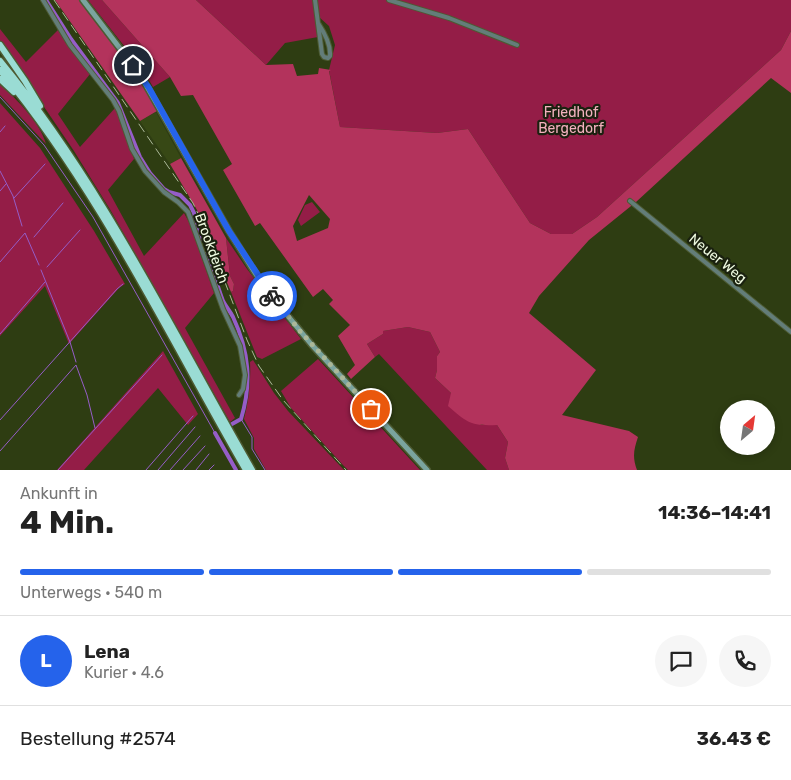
<!DOCTYPE html>
<html lang="de">
<head>
<meta charset="utf-8">
<style>
	:root { --surface:#fff; --page:#f6f6f6; --text:#222; --muted:#767676; --line:#e0e0e0; --accent:#2563eb }
	body { margin:0; font-family:Rubik,sans-serif; background:var(--page); color:var(--text); height:100vh; display:flex; flex-direction:column; font-size:19px; white-space:nowrap }
	* { box-sizing:border-box; margin:0 }
	p { font-size:16px; color:var(--muted) }
	.icon { flex:none; width:28px; height:28px; fill:none; stroke:currentColor; stroke-width:2; stroke-linecap:round; stroke-linejoin:round }
	.map { position:relative; height:470px; overflow:hidden }
	.drawer { display:flex; flex-direction:column; background:var(--surface); flex:1 }
	.drawer>* { flex:none }
	.needle { width:32px; rotate:29deg }
	.tools { position:absolute; left:720px; top:400px; display:grid; gap:10px }
	.tools a { display:grid; place-items:center; width:55px; height:55px; border-radius:50%; background:var(--surface); box-shadow:0 2px 8px #0003; font-size:25px }
	.pin { position:absolute; display:grid; place-items:center; width:42px; height:42px; color:#fff; margin:-21px; border:2px solid #fff; border-radius:50%; box-shadow:0 1px 5px #0007 }
	.courier { position:absolute; display:grid; place-items:center; width:50px; height:50px; margin:-25px; border:4px solid #2563eb; border-radius:50%; background:#fff; color:#222; box-shadow:0 1px 6px #0007 }
	.headline em { font-style:normal; font-weight:700 }
	.headline div { display:flex; flex-direction:column-reverse }
	.headline { display:flex; align-items:center; justify-content:space-between; height:85px; padding:0 20px }
	h1 { font-size:32px; font-weight:700; line-height:38px }
	.bar { display:grid; grid-template-columns:repeat(4,1fr); gap:8px 5px; align-content:center; height:60px; padding:0 20px }
	.bar i { height:6px; border-radius:4px; background:var(--line) }
	.bar .active { background:var(--accent) }
	.bar p { grid-column:span 4 }
	.line { display:flex; align-items:center; gap:12px; padding:0 20px; border-top:1px solid var(--line) }
	.line div { flex:1 }
	.round { display:grid; place-items:center; flex:none; width:52px; height:52px; border-radius:26px; background:var(--page) }
	.map>svg:first-child { display:block }
	.built { fill:#374815 }
	.green { fill:#941d47 }
	.forest { fill:#b3335c; fill-rule:evenodd }
	.lines { fill:none; stroke-linecap:round; stroke-linejoin:round }
	.stream { stroke:#955dc8; stroke-width:1 }
	.canal { stroke:#955dc8; stroke-width:4 }
	.minor-casing { stroke:#4d5b33; stroke-width:6 }
	.secondary-casing { stroke:#4d5b33; stroke-width:8 }
	.motorway-casing { stroke:#4d5b33; stroke-width:9 }
	.minor { stroke:#637d79; stroke-width:4 }
	.secondary { stroke:#7aa49e; stroke-width:5 }
	.motorway { stroke:#9adcd4; stroke-width:6 }
	.rail { stroke:#abb898; stroke-width:1; stroke-dasharray:10 5; stroke-linecap:butt }
	.done { stroke:#abb899; stroke-width:5; stroke-dasharray:0 9 }
	.route { stroke:#2563eb; stroke-width:6 }
	.labels { text-anchor:middle; stroke-width:4.5; stroke-linejoin:round; paint-order:stroke }
	.park-label { font-size:14px; fill:#f3b1be; stroke:#1a210f }
	.street-label { font-size:14px; fill:#effae1; stroke:#1a210f }
</style>
</head>
<body>
<div class="map">
<svg width="791" height="470" viewBox="0 0 791 470">
	<rect width="100%" height="100%" fill="#2e3d12"/>
	<path class="built" d="M156,112L181,158L170,164L140,121Z"/>
	<path class="green" d="M88,0H102L170,77L153,87L143,70Z
		M196,0H314L318,37L285,43L266,65Z
		M317,0H791V31L781,50L597,217L572,234H551L530,223L468,129L437,133L340,127L329,70L335,45L329,26L319,17Z
		M0,29L26,62L58,30L69,47L90,74L58,114L80,147L115,108L120,117L134,159L108,190L144,256L184,213L190,224L214,293L185,328L235,418L230,422L111,211L74,151L0,42Z
		M0,84C16,99 40,122 46,144L0,95Z
		M0,103L40,148L94,231L125,284L119,288L69,344L45,286L0,336Z
		M312,202L320,212L301,226L298,220L305,205Z
		M226,238L247,269L301,339L262,359L257,357L231,292L233,291L234,284L230,276Z
		M408,327L430,332L440,352L437,356V370L435,378L451,393L481,425H497L508,442L505,458L509,470H487L379,354L375,357L367,344L383,334V331Z
		M163,351L198,414L188,425L158,388L84,470H57Z
		M318,359L420,470H348L343,465L291,408L281,391Z
		M253,360L274,393L288,411L344,470H266L254,449V438L244,419C249,400 251,382 250,362Z"/>
	<path class="forest" d="M55,0H79L140,78L157,111L140,121Z
		M102,0H196L266,65L293,64L297,76L318,74L319,68L331,70L329,71L340,127L437,133L468,129L530,223L551,234H572L597,217L781,50L791,31V93L771,78L636,202L589,240L539,296L529,313L596,370L562,415L629,431L638,437C634,449 632,457 637,470H509L505,458L508,442L497,425C470,426 468,423 448,406L451,393L435,378L437,370V356L440,352L430,332L408,327L383,331V334L367,344L375,357L351,379L347,374L355,365L338,336L350,325L329,304L333,300L323,289L313,297L260,223L255,226L223,170L232,164L193,95L181,96L170,77ZM309,195L330,219L328,228L297,241L293,226Z
		M181,158L226,238L230,276L234,284L233,291L231,292L197,210L170,164Z"/>
	<g class="lines">
		<path class="stream" d="M0,97L44,145L93,217L215,433
			M0,132L5,126
			M0,171L13,196L22,226
			M0,191L6,184
			M14,198L45,164
			M34,237L63,203
			M0,262L25,233L39,265
			M47,267L80,230
			M41,270L70,342L76,362
			M0,334L45,282
			M241,419L252,437V449L265,470
			M0,420L117,289L123,284
			M0,451L76,365L87,395L95,428
			M58,470L162,355
			M146,470L193,416
			M158,470L195,427
			M170,470L200,436
			M183,470L205,446
			M196,470L209,454
			M209,470L214,465"/>
		<path class="canal" d="M46,0L71,39L118,103L140,157L150,173L164,189L169,192L180,195L190,205L194,213L200,240
			M205,254C213,269 217,285 223,301C226,307 230,311 233,317C249,351 252,383 241,419L232,424
			M215,433L236,470"/>
		<g class="minor-casing">
			<path id="minor" d="M43,0L70,45L113,100L119,111L132,149L145,171L164,192L178,202L188,212L223,309L240,346L245,375L243,389L239,395
				M315,0L322,54L324,57L328,58L330,56C331,45 324,32 318,23
				M389,0L449,18L517,45
				M630,201L791,332"/>
		</g>
		<g class="secondary-casing">
			<path id="secondary" d="M83,0L141,76L229,231L264,287L311,344L427,470"/>
		</g>
		<g class="motorway-casing">
			<path id="motorway" d="M0,45L25,81L40,106
				M0,61C102,185 172,331 252,470
				M0,70C100,191 168,335 246,470
				M0,79L14,92"/>
		</g>
		<use href="#minor" class="minor"/>
		<use href="#secondary" class="secondary"/>
		<use href="#motorway" class="motorway"/>
		<path class="rail" d="M54,0L193,203L202,222L247,340L259,366L283,400L346,470"/>
	</g>
	<g class="lines">
		<path class="done" d="M272,296L300,331L371,409"/>
		<path class="route" d="M133,65L149,88L229,231L272,296"/>
	</g>
	<g class="labels">
		<g class="park-label">
			<text x="571" y="117">Friedhof<tspan x="571" dy="16">Bergedorf</tspan></text>
		</g>
		<g class="street-label">
			<text transform="translate(212 248) rotate(70)" y="5">Brookdeich</text>
			<text transform="translate(718 258) rotate(39)" y="5">Neuer Weg</text>
		</g>
	</g>
</svg>
<div class="tools">
<a><svg class="needle" viewBox="-14 -14 28 28"><path d="M0-13l5 13h-10z" fill="#e53935"/><path d="M0 13l5-13h-10z" fill="#767676"/></svg></a>
</div>
<div class="pin" style="left:371px;top:409px;background:#ea580c"><svg class="icon" aria-label="bag" viewBox="0 0 24 24"><path d="M5 8h14l-1 12H6zM9 8a3 3 0 0 1 6 0"/></svg></div>
<div class="pin" style="left:133px;top:65px;background:#1f2937"><svg class="icon" aria-label="home" viewBox="0 0 24 24"><path d="M3 11l9-7 9 7M6 9v11h12V9"/></svg></div>
<div class="courier" style="left:272px;top:296px"><svg class="icon" aria-label="bike" viewBox="0 0 24 24"><circle cx="6" cy="16" r="4"/><circle cx="18" cy="16" r="4"/><path d="M6 16l4-8h5l3 8M10 8l3 8H6M13 5h3"/></svg></div>
</div>
<section class="drawer">
<div class="headline"><div><h1>4 Min.</h1><p>Ankunft in</p></div><em>14:36–14:41</em></div>
<div class="bar"><i class="active"></i><i class="active"></i><i class="active"></i><i></i><p>Unterwegs · 540 m</p></div>
<div class="line" style="height:90px"><b class="round" style="background:var(--accent);color:#fff">L</b><div><b>Lena</b><p>Kurier · 4.6</p></div><a class="round"><svg class="icon" aria-label="chat" viewBox="0 0 24 24"><path d="M4 5h16v11H9l-5 4z"/></svg></a><a class="round"><svg class="icon" aria-label="phone" viewBox="0 0 24 24"><path d="M5 4h4l2 5-3 2q2 4 5 5l2-3 5 2v4C11 20 4 13 5 4z"/></svg></a></div>
<div class="line" style="height:65px"><div>Bestellung #2574</div><b>36.43 €</b></div>
</section>
</body>
</html>
